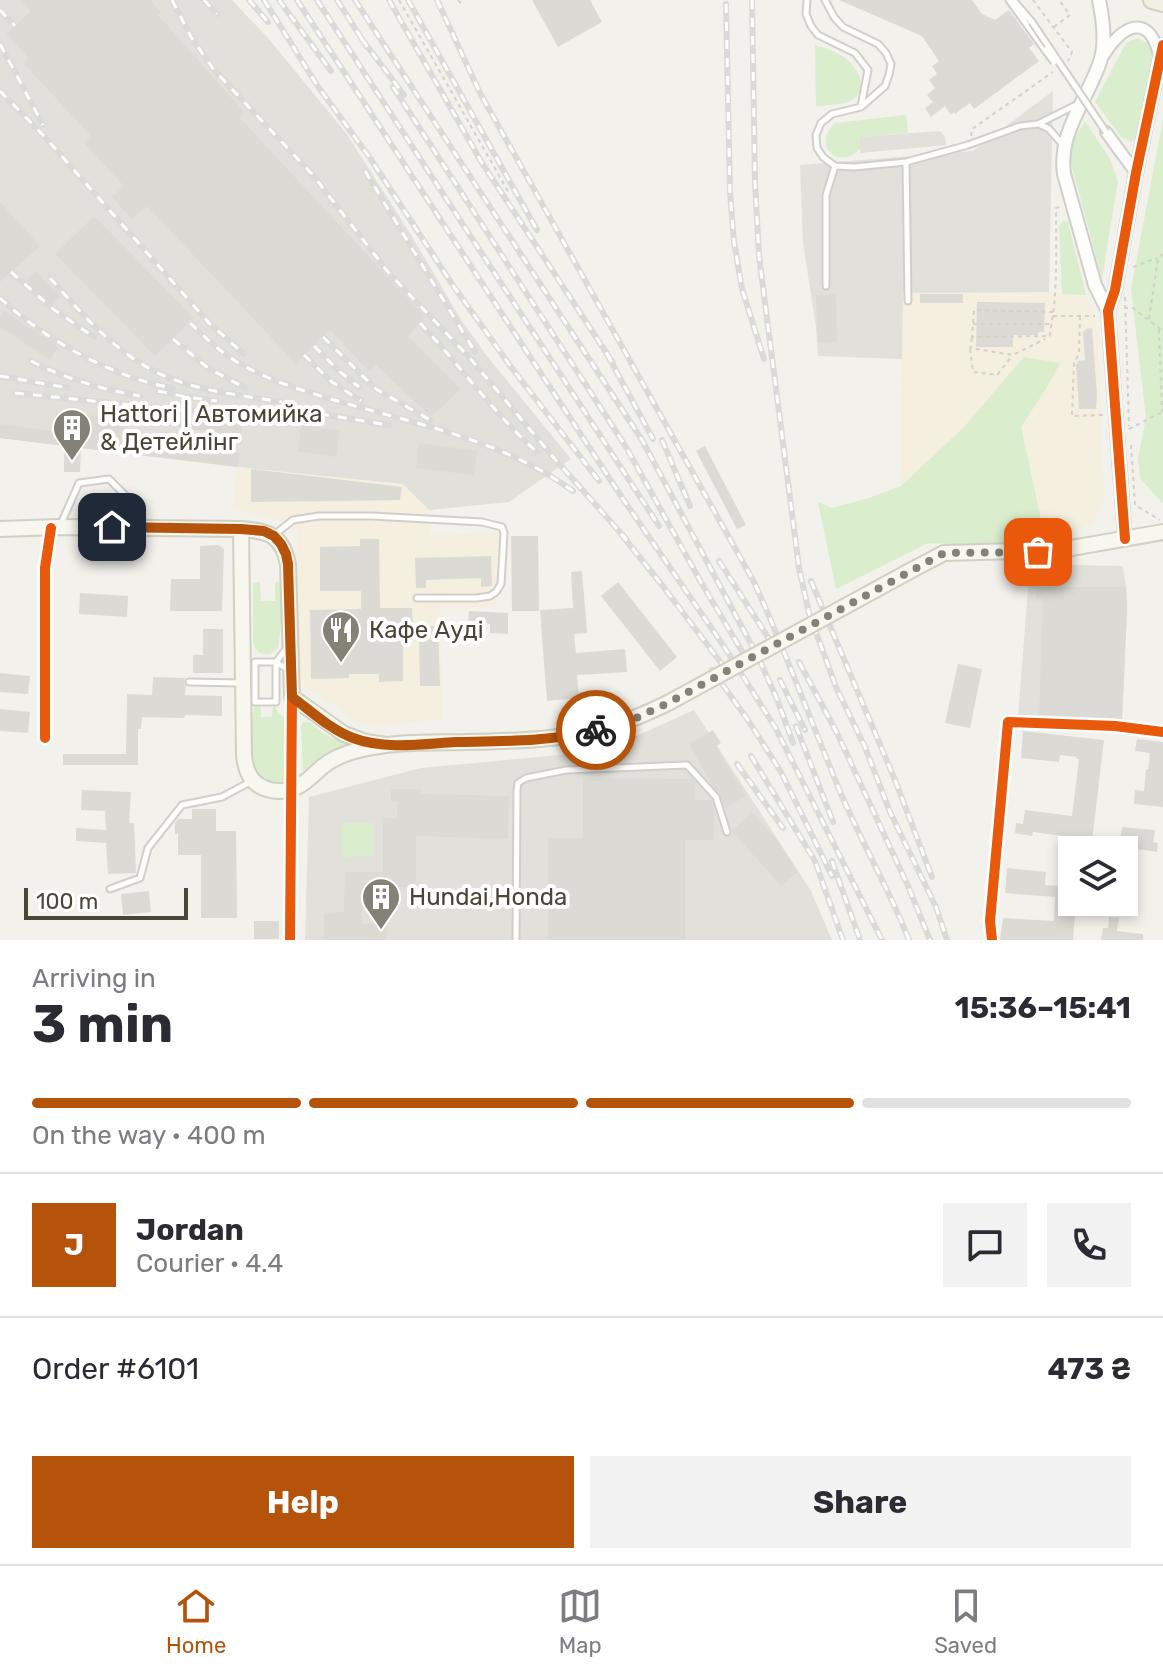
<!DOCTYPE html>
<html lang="en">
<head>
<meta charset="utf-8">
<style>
	:root { --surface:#fff; --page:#f2f2f3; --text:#2b2b33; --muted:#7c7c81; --line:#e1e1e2; --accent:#b45309 }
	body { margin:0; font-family:Rubik,sans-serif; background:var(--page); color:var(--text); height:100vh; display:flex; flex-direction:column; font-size:30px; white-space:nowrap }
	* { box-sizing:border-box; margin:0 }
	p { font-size:26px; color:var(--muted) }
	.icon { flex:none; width:44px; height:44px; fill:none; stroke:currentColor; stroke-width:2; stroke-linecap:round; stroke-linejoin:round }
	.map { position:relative; height:940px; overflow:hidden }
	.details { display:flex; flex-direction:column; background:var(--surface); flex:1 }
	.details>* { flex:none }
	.controls { position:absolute; left:1058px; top:836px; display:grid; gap:16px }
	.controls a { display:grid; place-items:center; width:80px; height:80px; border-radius:0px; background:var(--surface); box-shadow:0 4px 12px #0003; font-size:40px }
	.scale { position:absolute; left:24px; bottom:20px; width:164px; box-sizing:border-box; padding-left:8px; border:4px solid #494537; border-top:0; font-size:22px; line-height:28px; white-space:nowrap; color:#494537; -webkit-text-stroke:6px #fff; paint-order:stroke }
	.pin { position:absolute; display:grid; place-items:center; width:68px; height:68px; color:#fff; margin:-34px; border-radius:16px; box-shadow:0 4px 12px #0006 }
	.courier { position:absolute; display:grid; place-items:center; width:80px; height:80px; margin:-40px; border:6px solid #b45309; border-radius:50%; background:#fff; color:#222; box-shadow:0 2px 10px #0007 }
	.head em { font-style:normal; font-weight:700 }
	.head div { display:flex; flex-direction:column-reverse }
	.head { display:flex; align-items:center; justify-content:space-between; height:136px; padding:0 32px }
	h1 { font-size:52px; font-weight:700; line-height:60px }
	.bar { display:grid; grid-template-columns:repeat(4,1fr); gap:12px 8px; align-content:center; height:96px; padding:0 32px }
	.bar i { height:10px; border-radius:6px; background:var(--line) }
	.bar .current { background:var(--accent) }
	.bar p { grid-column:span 4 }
	.line { display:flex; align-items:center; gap:20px; padding:0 32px; border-top:2px solid var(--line) }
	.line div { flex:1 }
	.round { display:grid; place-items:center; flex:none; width:84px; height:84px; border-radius:0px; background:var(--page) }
	.action { display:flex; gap:16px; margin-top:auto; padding:16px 32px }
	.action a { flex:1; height:92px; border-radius:0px; background:var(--accent); color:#fff; font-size:32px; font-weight:700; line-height:92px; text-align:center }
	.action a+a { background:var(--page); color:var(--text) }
	.dock { display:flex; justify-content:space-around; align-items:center; height:112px; border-top:2px solid var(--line); background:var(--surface); font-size:22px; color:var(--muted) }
	.dock a { display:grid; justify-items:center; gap:4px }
	.dock .current { color:var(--accent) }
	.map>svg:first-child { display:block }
	.commercial { fill:#f4efdf }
	.industrial { fill:#e2e0da }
	.green { fill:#daedcc }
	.parking { fill:#e1e0db }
	.building { fill:#dcdad4 }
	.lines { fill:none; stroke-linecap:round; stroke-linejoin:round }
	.service-casing { stroke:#d0cfc9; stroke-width:9 }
	.minor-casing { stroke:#d0cfc9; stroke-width:14 }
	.tertiary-casing { stroke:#d0cfc9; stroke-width:16 }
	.secondary-casing { stroke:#d1d0c3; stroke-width:18 }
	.primary-casing { stroke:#d4d1b9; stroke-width:20 }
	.path { stroke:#d2d1ca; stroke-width:2; stroke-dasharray:4 4; stroke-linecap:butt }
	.service { stroke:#fdfdfc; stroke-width:5 }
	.minor { stroke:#fdfdfc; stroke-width:10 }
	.tertiary { stroke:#fdfdfc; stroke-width:12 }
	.secondary { stroke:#f7f6ef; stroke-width:14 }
	.primary { stroke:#f1f0e4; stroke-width:16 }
	.rail-casing { stroke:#dadad9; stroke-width:6 }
	.rail { stroke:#fff; stroke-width:3; stroke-dasharray:9; stroke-linecap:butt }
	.service-bridge-casing { stroke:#d0cfc9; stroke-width:9; stroke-linecap:butt }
	.secondary-bridge-casing { stroke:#d1d0c3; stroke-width:18; stroke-linecap:butt }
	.service-bridge { stroke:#fdfdfc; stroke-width:5 }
	.secondary-bridge { stroke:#f7f6ef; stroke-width:14 }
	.cycleway-casing { stroke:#fff; stroke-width:15 }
	.cycleway { stroke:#e8590c; stroke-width:10 }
	.done { stroke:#848176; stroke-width:8; stroke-dasharray:0 14.4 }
	.route { stroke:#b45309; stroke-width:10 }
	.labels { text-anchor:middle; stroke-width:8; stroke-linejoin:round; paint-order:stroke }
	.poi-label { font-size:24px; fill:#494537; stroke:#fff; text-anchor:start }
</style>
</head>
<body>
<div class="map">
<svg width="1163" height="940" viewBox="0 0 1163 940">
	<rect width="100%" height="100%" fill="#f2f1ec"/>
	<path class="commercial" d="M977,292H1049L1088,297L1094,316L1098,335L1104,503L1093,522L1067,536L1046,542L1021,426L1047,387L1060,363L964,427L901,486L903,293Z
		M251,467L403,484L429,510L430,535L498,533L497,607H440L442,719L372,726L348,718L336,705L330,704L318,692L309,691L299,678L297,527L233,508L236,469Z"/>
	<path class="industrial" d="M0,0H232L268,38L346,133L410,233L460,318L487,356L571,459L509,502L429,510L403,484L238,467L0,438Z
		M1030,564L1123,566L1126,587L1127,610L1122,723L1073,721L1018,716Z
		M694,710L811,891L832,940H305L309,797L421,768L603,751Z"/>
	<path class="green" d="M1137,38L1148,43L1152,53L1153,61L1137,138L1131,142L1121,137L1095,102L1126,43Z
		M815,45C824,48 835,51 844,57C859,68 871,93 848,102C838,105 826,105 816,106Z
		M906,115L908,133L860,137V149C838,172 810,143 836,123Z
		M1163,119V504L1140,478L1138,459L1146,418L1131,289Z
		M1085,121L1110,159L1118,181L1102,279L1071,163L1072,143Z
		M1063,221L1068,222L1069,227L1086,295L1062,294L1059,226Z
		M1024,357L1060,363L1047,387L1021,427L1046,542L969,545L928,543L836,589L818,502L832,508L869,498L901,486L964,427Z
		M253,582H260L261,601H275V582H283V609L278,648L270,654C260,655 255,651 253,642Z
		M255,704H261V717H272L273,705H274L279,714L287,719L286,781C281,781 277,782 272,781C242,776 251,725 255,704Z
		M303,722H309L323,733L347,745L328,752L303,771L301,727Z
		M341,823H373V856L342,857Z"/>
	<path class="parking" d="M1053,91L1049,292L903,293L902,359L818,356L816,327L803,243L800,165L973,151Z
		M940,131L945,137L946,145L860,153V137Z"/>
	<path class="building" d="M20,0H150L161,12L158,15L244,112L240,118L425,317L408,336L461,389L431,417L376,365L369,371L330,330L296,364L147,206L132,219L112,197L124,186L84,143L91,136L24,64L29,58L6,34L31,11Z
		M532,0H590L602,22L558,47Z
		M839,0H972L982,14L995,20L1009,10L1034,44L1029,48L1039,61L974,109L970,103L955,114L954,112L951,115L945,106L931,117L925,108L933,102L927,95L935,88L929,80L937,74L932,66L939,61L922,36Z
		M0,202L40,246L0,282Z
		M94,216L194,318L155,356L55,254Z
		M36,271L61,296L51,306L26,281Z
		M836,294L837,342L818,343L816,295Z
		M920,294H963V303H920Z
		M977,302L1045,303L1044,332H1038V335H1013V347H976Z
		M4,311L59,347L50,360L0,327V318Z
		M1092,328L1097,394L1096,409H1079L1076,365L1078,361L1085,360L1083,332L1086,329Z
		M56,411L126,420L123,440L240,453L238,467L81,448L80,472H64V446L0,438V424L53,431Z
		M160,411L243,420L241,436L159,424Z
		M301,425L340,431L336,457L297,451Z
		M419,443L477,451L474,475L416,468Z
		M705,446L746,525L737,529L696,451Z
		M251,469L402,487L400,500L251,502Z
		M511,536H538L539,611H512Z
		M360,539H379L380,608H412L413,626H438L440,686H420L419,640L403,641V681L379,682V674H349V678L311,679L310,610L361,609V591H320V547L360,546Z
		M218,545L224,549L222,611H170L171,579H200V546Z
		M491,556L492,586L481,587V578L426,580V588H416L415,558Z
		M582,571L587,633L574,634L576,653L625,649L627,672L577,675L579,698L547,701L540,610L573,608L571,572Z
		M618,582L677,657L660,671L601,596Z
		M1036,587H1126L1127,610L1122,719L1039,715L1043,599H1036Z
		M80,593L128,596L127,617L79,614Z
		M469,611L508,613V634L490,633V624L468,622Z
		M203,629H223V673H193V655H203Z
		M958,664L982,669L970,728L945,723Z
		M0,673L30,676L28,694L0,692Z
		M153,677L185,678L184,683L186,686L185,695L222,696V716L185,715L184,718L142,717L141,729H138V765H63V754H126L127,694L152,695Z
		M0,709L30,712L28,733L0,731Z
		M713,730L721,743L716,746L746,796L726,808L720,794L713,786L689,744Z
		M1023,731L1104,740L1091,850H1068L1069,837L1033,832L1032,836L1015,833L1016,823L1023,824L1025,810L1072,816L1079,759H1076L1077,757L1060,755L1059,762L1021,758Z
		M1137,739L1163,742V807L1134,804L1135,790L1144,791L1146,769H1148L1150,753L1135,751Z
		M583,778L692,779L695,782L694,800H711L714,809V840H685V940H548V838H583Z
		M391,789H421V794L509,796L508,839L416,836V887H390V899H362V924H387L386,940H324V913L344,912L345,872H383V818H397V801H391Z
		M82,790L131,792L129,823H134L136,873L108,874L106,843L76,841V828L106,830L105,811L81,810Z
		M192,809H216V831H236L237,918H201V855H178V834H175V823L178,819H192Z
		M752,812L777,840L798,872L781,886L732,831Z
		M1122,827L1155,830L1153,842L1158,843L1157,852L1138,849V846L1120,843Z
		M1067,857L1072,858V902H1076L1073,940H1000L1003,918L1054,921L1055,897L1005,893L1007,868L1046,872L1045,885L1063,886Z
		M149,891L151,912L123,915L121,894Z
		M1109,917L1119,918L1117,931L1143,934V940H1101L1103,928H1108Z
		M254,921H279V939H254Z"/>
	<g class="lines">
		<g class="service-casing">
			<path id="service" d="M807,0L806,14L811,26L818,35L855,53L868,70L861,106
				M825,0L834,17L843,27L878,44L886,53L891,64L889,75L885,86L861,107L832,114L821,123L816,135L817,148L823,157L835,166L854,167L906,162L968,145L1020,126L1038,124L1080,103
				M1009,0L1045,50
				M1014,1L1032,22
				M1039,124L1049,129L1064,146
				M906,162L908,301
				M826,286V195L835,166
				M60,526L79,483L109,479L126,496L138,526
				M274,535L293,520L319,516H372L482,522L502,527L504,533L501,584L496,592L490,596L477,598H417
				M286,649L276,662V702H255V662H276L287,669
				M189,682L241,683
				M110,889L140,878L148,848L182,805L222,797L250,782
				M516,940L517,790L518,783L526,778L566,770L687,765L716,797L727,832"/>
		</g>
		<g class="minor-casing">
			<path id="minor" d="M1104,55C1122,25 1149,12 1159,55
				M1106,132L1136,173
				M45,738V568L51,528
				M290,940L292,697
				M992,940L990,921L1008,722L1115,726L1163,732"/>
		</g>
		<g class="tertiary-casing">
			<path id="tertiary" d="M1099,0C1103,19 1106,44 1100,62C1087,100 1058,132 1064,174L1095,285L1108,311
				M1125,539L1108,311L1115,290L1136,173L1163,45"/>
		</g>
		<g class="secondary-casing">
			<path id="secondary" d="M0,529L60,527L241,529C269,531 282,535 288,564L292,697L344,734L366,742L386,745
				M241,529L244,755C246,777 256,790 279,791C286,791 291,790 297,787C307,782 314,774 322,767C332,759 343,754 355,751C391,741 431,743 468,742
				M908,572L944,553L1060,550L1163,532"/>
		</g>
		<g class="primary-casing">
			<path id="primary" d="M1152,0L1163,3"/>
		</g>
		<path class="path" d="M399,0L509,193
			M458,0L461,4
			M1033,0L1072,52L1068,61
			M1054,27L1070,15L1059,0
			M971,136L972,129L1053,72
			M1133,267L1157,258
			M1125,297L1129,426
			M1124,308H1133L1163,331
			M1053,312L974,310L972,337L1050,336C1051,321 1055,307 1055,292C1057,264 1056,236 1056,208L1059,207
			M1053,316H1095
			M1080,316L1079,354L1074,363L1072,416L1105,415
			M1149,319L1158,258L1163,254
			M973,324H1050
			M1159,329L1162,412
			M972,338L970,348L1013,355L1045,339
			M970,349L973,372L997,375L1012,356
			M1129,429L1162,412
			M1131,445L1135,505L1160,520"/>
		<use href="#service" class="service"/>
		<use href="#minor" class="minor"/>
		<use href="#tertiary" class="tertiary"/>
		<use href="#secondary" class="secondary"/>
		<use href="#primary" class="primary"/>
		<g class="rail-casing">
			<path id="rail" d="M172,0L191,37L214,70L312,174L388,272L468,356L554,458L627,540
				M204,0L217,14
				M249,0L268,22
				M264,0L317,85L370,158L452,284L511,367L599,481
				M279,0L331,71
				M297,0L623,499L723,645L775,727L882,940
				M317,0L659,526
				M337,0L367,47
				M355,0L642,440L759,659L777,699L793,743
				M389,0L482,163L613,363
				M408,0L537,230
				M437,0L480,93L754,582C786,652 812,725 842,796C863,845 890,891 909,940
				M752,0L755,182L759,256L799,568L809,613L836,687L865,747L890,812L936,907L947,940
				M726,4L730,192L734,242L742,289L764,359
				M0,10L15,26
				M361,38L404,95
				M0,44L43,125
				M393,87L626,447L702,584L743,653
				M0,91L43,135L209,323L244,354
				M365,171L475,352
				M11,272L53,309L94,337
				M50,278C82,314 113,350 156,372C194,391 240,395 282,402
				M0,298C44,339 113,378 173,388
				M190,323C205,337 219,351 237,362C267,380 301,390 334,400C416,424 503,440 573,491
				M420,323C460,365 493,413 537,452
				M323,337L376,389L430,420
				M173,339L208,368L245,388
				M314,346L339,371L359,387
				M607,354L653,439
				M304,355L332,382L361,401
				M31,361C66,379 101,389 140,396
				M0,376L69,388
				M158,391L186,397L217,401
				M15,393L180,410H268L308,412L389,425
				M662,440L690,506
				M621,534L662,585L731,676
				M719,561L771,642
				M811,581L895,780L932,877
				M799,662L837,733L908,886L930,940
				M712,670L748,720L781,772L832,876
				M780,680L805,730
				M796,726L833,822
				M751,756L815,861L843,940
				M737,764L783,828
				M832,861L860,940"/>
		</g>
		<use href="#rail" class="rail"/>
		<g class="service-bridge-casing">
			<path id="service-bridge" d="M1032,22L1106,132
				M1045,50L1054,62"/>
		</g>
		<g class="secondary-bridge-casing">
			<path id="secondary-bridge" d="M468,742C516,741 564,740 610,727C630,721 649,712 668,703L908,572"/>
		</g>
		<use href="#service-bridge" class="service-bridge"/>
		<use href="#secondary-bridge" class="secondary-bridge"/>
		<g class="cycleway-casing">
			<path id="cycleway" d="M1125,539L1108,311L1115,290L1136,173L1163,45
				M45,738V568L51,528
				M290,940L292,697
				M992,940L990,921L1008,722L1115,726L1163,732"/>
		</g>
		<use href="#cycleway" class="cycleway"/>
	</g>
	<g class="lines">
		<path class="done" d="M596,730L634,719L668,703L944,553L1038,552"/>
		<path class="route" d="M112,527L241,529L264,531L274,536L281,544L286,554L288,564L292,697C311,711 331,730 353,738C385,750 423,744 456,742C503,741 550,742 596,730"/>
	</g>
	<defs>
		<g id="building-pin" transform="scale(2)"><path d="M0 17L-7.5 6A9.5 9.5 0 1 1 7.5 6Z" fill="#848176" stroke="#fff"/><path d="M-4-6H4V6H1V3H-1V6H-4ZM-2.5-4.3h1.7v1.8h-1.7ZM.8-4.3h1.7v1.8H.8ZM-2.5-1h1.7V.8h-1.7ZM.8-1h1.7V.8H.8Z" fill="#fff"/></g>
		<g id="restaurant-pin" transform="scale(2)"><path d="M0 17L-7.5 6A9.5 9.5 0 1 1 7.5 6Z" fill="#848176" stroke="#fff"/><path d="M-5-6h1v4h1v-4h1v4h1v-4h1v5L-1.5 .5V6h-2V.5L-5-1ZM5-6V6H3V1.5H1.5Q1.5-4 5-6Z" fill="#fff"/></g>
	</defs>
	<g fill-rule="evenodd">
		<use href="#building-pin" x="72" y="428"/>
		<use href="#restaurant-pin" x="341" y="630"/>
		<use href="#building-pin" x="381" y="897"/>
	</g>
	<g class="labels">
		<g class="poi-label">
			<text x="100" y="422">Hattori | Автомийка<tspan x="100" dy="28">&amp; Детейлінг</tspan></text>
			<text x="369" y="638">Кафе Ауді</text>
			<text x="409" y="905">Hundai,Honda</text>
		</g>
	</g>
</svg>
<div class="controls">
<a><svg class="icon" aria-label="layers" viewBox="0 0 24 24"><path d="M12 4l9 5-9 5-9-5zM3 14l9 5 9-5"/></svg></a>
</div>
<div class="scale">100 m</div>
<div class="pin" style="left:1038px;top:552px;background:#ea580c"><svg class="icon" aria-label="bag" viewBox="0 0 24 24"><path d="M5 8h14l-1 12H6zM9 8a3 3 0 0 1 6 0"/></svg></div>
<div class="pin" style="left:112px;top:527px;background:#1f2937"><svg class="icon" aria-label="home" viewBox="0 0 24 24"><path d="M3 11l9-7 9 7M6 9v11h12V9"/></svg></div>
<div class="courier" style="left:596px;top:730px"><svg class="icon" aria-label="bike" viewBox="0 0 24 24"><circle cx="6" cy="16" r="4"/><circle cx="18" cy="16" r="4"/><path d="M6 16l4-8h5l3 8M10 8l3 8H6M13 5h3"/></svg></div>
</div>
<section class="details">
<div class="head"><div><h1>3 min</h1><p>Arriving in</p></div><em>15:36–15:41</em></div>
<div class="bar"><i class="current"></i><i class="current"></i><i class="current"></i><i></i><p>On the way · 400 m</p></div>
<div class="line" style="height:144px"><b class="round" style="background:var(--accent);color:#fff">J</b><div><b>Jordan</b><p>Courier · 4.4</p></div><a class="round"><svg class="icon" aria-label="chat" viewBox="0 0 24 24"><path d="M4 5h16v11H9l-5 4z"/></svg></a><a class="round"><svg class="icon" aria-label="phone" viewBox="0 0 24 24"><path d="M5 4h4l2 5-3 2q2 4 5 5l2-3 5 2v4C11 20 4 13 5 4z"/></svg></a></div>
<div class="line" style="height:104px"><div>Order #6101</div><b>473 ₴</b></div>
<div class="action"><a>Help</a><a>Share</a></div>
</section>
<nav class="dock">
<a class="current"><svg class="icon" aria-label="home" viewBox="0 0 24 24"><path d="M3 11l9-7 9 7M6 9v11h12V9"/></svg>Home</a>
<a><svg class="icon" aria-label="map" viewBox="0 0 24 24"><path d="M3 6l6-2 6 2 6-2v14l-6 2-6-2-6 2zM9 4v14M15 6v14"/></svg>Map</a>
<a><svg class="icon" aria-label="saved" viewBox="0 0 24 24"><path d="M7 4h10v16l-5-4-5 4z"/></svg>Saved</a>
</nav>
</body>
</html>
